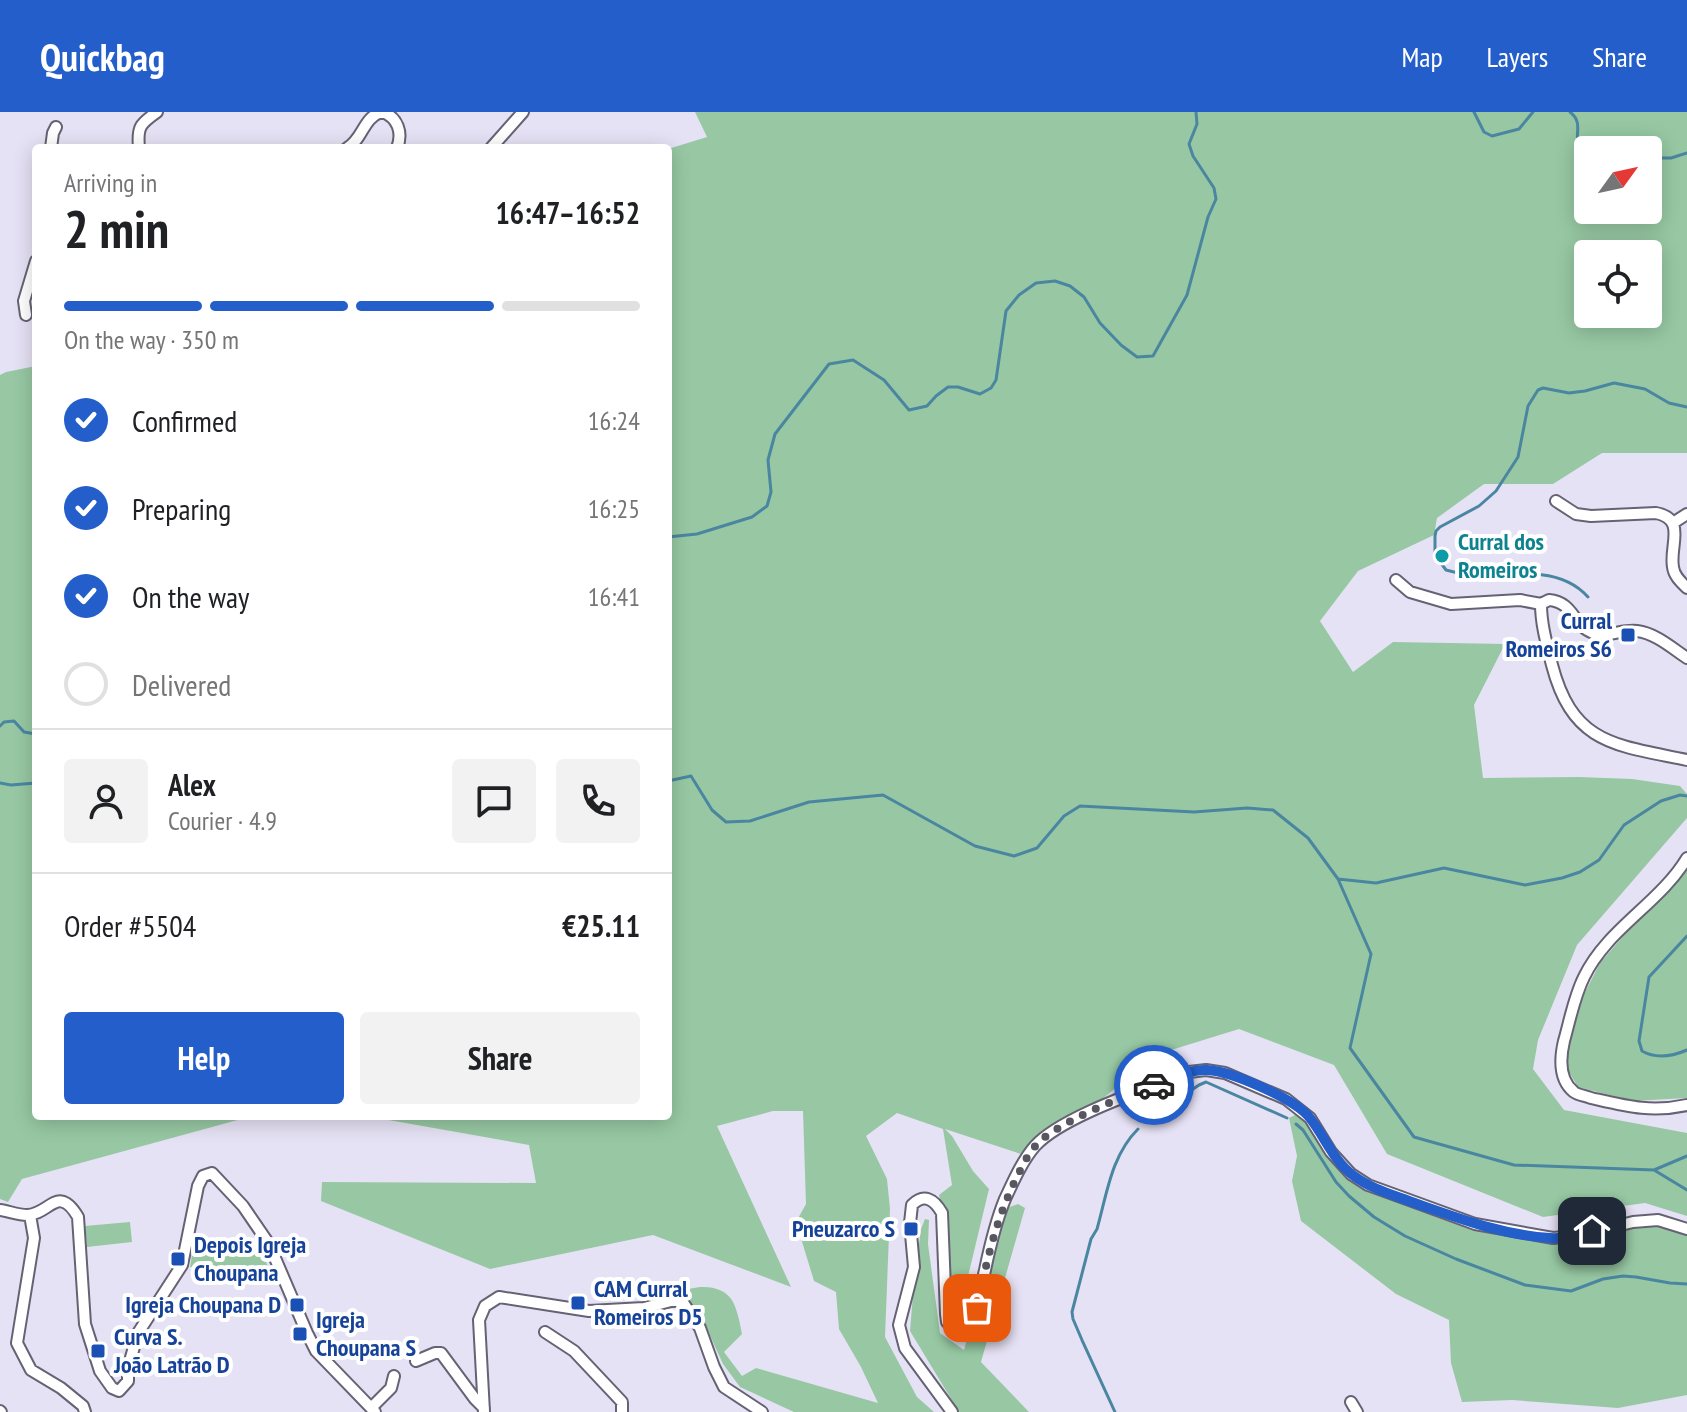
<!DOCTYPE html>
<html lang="en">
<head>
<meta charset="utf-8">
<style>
	:root { --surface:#fff; --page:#f2f2f2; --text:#202124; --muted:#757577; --line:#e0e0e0; --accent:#235eca }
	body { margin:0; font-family:"PT Sans Narrow",sans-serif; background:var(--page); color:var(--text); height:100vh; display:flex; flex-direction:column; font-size:30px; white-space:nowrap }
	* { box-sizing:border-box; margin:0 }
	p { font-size:26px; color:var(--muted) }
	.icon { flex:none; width:44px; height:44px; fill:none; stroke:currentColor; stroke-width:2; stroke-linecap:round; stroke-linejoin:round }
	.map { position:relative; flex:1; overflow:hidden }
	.drawer { position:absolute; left:32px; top:32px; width:640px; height:976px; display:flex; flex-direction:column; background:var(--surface); border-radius:8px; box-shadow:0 4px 20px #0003 }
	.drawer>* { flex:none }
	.needle { width:52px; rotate:57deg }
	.buttons { position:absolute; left:1574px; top:24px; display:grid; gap:16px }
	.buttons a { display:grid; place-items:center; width:88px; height:88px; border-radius:8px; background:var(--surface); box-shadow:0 4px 20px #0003; font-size:40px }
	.pin { position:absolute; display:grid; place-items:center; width:68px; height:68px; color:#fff; margin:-34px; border-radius:16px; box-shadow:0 4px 12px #0006 }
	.courier { position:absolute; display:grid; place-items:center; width:80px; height:80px; margin:-40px; border:6px solid #235eca; border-radius:50%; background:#fff; color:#222; box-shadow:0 2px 10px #0007 }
	.summary em { font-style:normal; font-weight:600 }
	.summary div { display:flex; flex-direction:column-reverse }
	.summary { display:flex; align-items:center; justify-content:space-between; height:136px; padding:0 32px }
	h1 { font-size:52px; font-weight:600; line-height:60px }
	.bar { display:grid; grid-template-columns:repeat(4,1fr); gap:12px 8px; align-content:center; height:96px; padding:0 32px }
	.bar i { height:10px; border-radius:6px; background:var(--line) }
	.bar .selected { background:var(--accent) }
	.bar p { grid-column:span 4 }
	.line { display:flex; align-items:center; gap:20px; padding:0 32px; border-top:2px solid var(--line) }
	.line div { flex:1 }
	.round { display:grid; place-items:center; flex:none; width:84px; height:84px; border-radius:8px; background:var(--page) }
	ol { padding:0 32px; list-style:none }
	li { display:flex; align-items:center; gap:24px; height:88px }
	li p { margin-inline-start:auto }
	li .icon { padding:8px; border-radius:50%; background:var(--accent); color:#fff; stroke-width:4 }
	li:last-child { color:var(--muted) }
	li i { width:44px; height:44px; border:4px solid var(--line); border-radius:50% }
	.button { display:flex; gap:16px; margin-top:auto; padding:16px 32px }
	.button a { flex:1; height:92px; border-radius:8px; background:var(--accent); color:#fff; font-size:32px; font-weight:600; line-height:92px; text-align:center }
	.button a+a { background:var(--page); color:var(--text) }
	header { display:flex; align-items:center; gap:48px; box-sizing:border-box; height:112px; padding:0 40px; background:var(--accent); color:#fff }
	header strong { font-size:38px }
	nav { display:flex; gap:44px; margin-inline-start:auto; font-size:28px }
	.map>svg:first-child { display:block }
	.green { fill:#97c8a3; fill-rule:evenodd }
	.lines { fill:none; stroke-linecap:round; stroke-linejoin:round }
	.stream { stroke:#4b86a1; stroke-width:3 }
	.minor-casing { stroke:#666273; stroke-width:14 }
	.minor { stroke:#fff; stroke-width:10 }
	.done { stroke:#585660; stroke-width:8; stroke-dasharray:0 14.4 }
	.route { stroke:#235eca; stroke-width:10 }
	.culture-dot { fill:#0f9aa8; stroke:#fff; stroke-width:3 }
	.transit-dot { fill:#1a4fb4; stroke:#fff; stroke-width:3 }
	.labels { text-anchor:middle; stroke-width:8; stroke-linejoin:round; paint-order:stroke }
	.culture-label { font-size:24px; font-weight:bold; fill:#0d838f; stroke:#fff; text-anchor:start }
	.transit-label { font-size:24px; font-weight:bold; fill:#164399; stroke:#fff; text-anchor:start }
</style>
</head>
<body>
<header>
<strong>Quickbag</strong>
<nav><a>Map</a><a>Layers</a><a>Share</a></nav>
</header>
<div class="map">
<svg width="1687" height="1300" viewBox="0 0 1687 1300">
	<rect width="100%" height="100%" fill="#e6e2f5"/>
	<path class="green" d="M695,0H1687V341H1602L1553,372H1484L1437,406L1434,423L1358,459L1320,509L1353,560L1393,530L1505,532L1474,593L1483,666L1579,665L1632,667L1680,674L1687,682V706L1577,833L1538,928L1533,957L1564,998L1687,1021V1104L1645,1091L1543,1105L1387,1042L1334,953L1239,917L1155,943L1082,1004L1027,1044L945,1017L952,1024L973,1059L989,1077L958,1206L949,1188L948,1121L939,1083L952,1073L943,1017L897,1001L866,1024L887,1067L890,1097L885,1225L917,1285L934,1300H794L740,1275L723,1252L702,1206L680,1181C695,1172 724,1172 733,1190C738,1200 740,1212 742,1222L724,1240L742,1264L756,1256L878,1291L861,1255L839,1217L836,1180L814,1169L796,1110L806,1092L803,999H773L717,1014L791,1175L653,1123L490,1157L321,1089L322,1070L536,1071L529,1033L366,1004H668V37L707,25ZM1588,38H1648V98H1588ZM1588,142H1648V202H1588Z
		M36,254V1004H266L245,1006L22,1067L8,1090L0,1087V263L6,260Z
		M1687,759V986L1633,989L1578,975L1564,952L1578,894L1600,851L1640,805Z
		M1303,999L1351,1062L1475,1112L1553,1126L1633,1109L1687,1117V1283L1618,1296L1512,1288L1462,1290L1451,1251L1449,1208L1396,1182L1301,1109L1292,1069L1297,1044L1289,1006Z
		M1018,1092L1025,1096L981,1250L1029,1300H959L910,1219L914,1170L921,1117L925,1107L929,1108L928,1132L940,1221L964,1238L1004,1097Z
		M130,1110L132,1130L87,1135L85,1114Z
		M258,1129L268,1155H190L193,1137Z"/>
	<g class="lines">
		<path class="stream" d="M1474,0L1484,20L1492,24L1519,17L1533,0
			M1570,0C1588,14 1566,28 1588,45
			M1648,49L1655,46H1671L1687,41
			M668,425L697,422L752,405L767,394L771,380L768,348L775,322L829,252L853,248L884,268L909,298L927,294L936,284L948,275H958L980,282L991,276L996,268L1006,199L1019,183L1036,171L1055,169L1070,174L1084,185L1100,211L1121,233L1137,245L1153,244L1187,183L1208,105L1216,87L1214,76L1193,44L1189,32L1197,12L1196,0
			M1478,466L1446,458L1435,443V424L1436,419L1440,415L1479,394L1496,379L1518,345L1528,294L1538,278L1543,276L1569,281L1585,279L1614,271L1645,277L1669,291L1687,295
			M1488,466C1522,460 1563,457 1588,485
			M0,614L4,610L14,609L24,620L36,622
			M668,669L691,664L712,698L726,710L750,709L809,690L883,683L975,734L1014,744L1037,736L1064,704L1080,694L1194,700L1247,696L1273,698L1308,726L1338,767L1376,771L1444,756L1525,773L1562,766L1580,760L1599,748L1624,713L1661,689L1680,683L1687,684
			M0,671L11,673L36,671
			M1338,767L1371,842L1350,936L1414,1025L1514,1053L1654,1058L1687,1078
			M1687,824L1649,865L1639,929L1642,939C1656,947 1673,944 1687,938
			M1147,1008L1199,973L1206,970L1287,1006
			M1296,1012L1303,1018L1336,1070L1349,1084L1374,1105L1405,1124L1456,1147L1525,1173L1571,1179L1603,1167L1623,1164L1636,1165L1670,1171L1687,1172
			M1654,1058L1687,1044
			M1115,1300L1082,1228L1073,1207L1072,1200L1091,1127L1097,1117C1107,1082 1111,1044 1138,1017"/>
		<g class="minor-casing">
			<path id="minor" d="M382,0C398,5 403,21 397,36
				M51,36L53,21L56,15
				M139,36C137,15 140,12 157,0
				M347,36C363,27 363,6 381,0
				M491,36L523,0
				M26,203L24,189L36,149
				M1556,389L1576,402L1591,404L1656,401C1687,407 1669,434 1673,455C1674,464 1681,470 1687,476
				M1673,411L1687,402
				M1396,468L1410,480L1451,492L1520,488L1541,492
				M1541,492C1541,513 1547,533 1552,553C1573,633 1616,633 1687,648
				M1541,492L1549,488C1574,490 1573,514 1593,521C1607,526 1622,517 1637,519C1655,521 1672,536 1687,546
				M1687,746C1660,791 1607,817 1584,865C1574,885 1570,908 1564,929C1560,946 1558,967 1574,980C1578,983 1586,984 1591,986C1626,994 1651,1001 1687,993
				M0,1098C8,1099 18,1103 27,1103C49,1103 58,1071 78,1105L85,1212L100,1259L112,1276L119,1279L128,1269V1256L138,1221L182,1153L198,1074L203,1064L212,1061L243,1094L269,1132L307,1221L316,1239L375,1300
				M30,1103L34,1126L17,1231L31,1258L61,1276L83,1294L85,1300
				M545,1220L574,1239L622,1290V1300
				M416,1249L435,1241H441L475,1287L484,1296
				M1351,1290L1357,1300
				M371,1296L391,1276L394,1264
				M0,1299L1,1300
				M484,1300L479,1208L485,1194L499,1185L589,1199L644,1196L675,1188L684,1192L700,1216L714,1255L724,1275L762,1300
				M952,1300L905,1236L899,1213L914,1155L910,1111L912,1093C924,1081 934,1087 942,1101L946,1202L947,1210L954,1218C961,1218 966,1216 970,1211C980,1197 981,1174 985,1158C990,1134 996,1109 1005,1087C1013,1070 1022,1049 1035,1034C1062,1004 1149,976 1189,960L1206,958L1225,961L1286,987L1310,1006L1331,1040L1351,1062L1368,1073L1475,1112L1553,1126L1576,1124L1633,1110L1658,1108L1687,1117"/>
		</g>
		<use href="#minor" class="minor"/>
	</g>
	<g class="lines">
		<path class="done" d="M977,1196C987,1147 996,1106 1019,1061C1026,1046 1034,1032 1048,1023C1080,1001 1119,987 1154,973"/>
		<path class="route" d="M1154,973C1171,967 1189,957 1207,958C1231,959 1295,987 1310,1006C1325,1025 1334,1050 1354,1064C1370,1076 1390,1082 1409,1089C1455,1105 1501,1123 1550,1126C1564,1127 1579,1123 1592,1119"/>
	</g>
	<circle class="culture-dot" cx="1442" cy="444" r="8"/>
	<g class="transit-dot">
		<rect x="1620" y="515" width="16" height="16" rx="4"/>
		<rect x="903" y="1109" width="16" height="16" rx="4"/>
		<rect x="170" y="1139" width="16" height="16" rx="4"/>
		<rect x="570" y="1183" width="16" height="16" rx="4"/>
		<rect x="289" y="1185" width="16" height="16" rx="4"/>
		<rect x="292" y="1214" width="16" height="16" rx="4"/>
		<rect x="90" y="1231" width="16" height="16" rx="4"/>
	</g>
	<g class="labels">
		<g class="culture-label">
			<text x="1458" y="438">Curral dos<tspan x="1458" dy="28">Romeiros</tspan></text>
		</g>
		<g class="transit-label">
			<text x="1612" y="517" text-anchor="end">Curral<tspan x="1612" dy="28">Romeiros S6</tspan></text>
			<text x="895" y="1125" text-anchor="end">Pneuzarco S</text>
			<text x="194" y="1141">Depois Igreja<tspan x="194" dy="28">Choupana</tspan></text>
			<text x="594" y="1185">CAM Curral<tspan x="594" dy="28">Romeiros D5</tspan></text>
			<text x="281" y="1201" text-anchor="end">Igreja Choupana D</text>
			<text x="316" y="1216">Igreja<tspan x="316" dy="28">Choupana S</tspan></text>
			<text x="114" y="1233">Curva S.<tspan x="114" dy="28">João Latrão D</tspan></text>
		</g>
	</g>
</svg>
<div class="buttons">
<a><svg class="needle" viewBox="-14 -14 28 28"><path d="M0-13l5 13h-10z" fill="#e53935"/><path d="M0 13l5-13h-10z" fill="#757577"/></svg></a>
<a><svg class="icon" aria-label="locate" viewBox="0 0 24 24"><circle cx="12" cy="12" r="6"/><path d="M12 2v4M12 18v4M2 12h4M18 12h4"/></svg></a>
</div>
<div class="pin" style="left:977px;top:1196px;background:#ea580c"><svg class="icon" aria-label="bag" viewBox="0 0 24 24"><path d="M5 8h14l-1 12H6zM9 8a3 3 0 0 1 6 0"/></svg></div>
<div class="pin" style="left:1592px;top:1119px;background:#1f2937"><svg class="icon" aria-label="home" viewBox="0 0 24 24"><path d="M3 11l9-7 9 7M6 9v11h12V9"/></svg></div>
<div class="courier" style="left:1154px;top:973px"><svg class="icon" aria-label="car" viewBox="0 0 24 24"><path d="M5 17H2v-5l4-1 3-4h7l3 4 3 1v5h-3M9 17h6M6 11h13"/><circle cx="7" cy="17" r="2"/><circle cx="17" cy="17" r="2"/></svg></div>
<section class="drawer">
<div class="summary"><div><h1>2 min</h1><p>Arriving in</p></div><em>16:47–16:52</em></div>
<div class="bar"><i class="selected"></i><i class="selected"></i><i class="selected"></i><i></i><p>On the way · 350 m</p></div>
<ol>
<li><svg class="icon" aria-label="check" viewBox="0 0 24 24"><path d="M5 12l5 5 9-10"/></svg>Confirmed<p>16:24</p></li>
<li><svg class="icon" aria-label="check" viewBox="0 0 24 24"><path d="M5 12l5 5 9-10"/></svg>Preparing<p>16:25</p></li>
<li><svg class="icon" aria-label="check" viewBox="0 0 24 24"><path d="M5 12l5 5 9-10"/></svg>On the way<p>16:41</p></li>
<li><i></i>Delivered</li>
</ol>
<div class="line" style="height:144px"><a class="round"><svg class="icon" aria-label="person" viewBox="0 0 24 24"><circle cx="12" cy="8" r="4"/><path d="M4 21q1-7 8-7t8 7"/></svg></a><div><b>Alex</b><p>Courier · 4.9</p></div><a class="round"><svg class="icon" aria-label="chat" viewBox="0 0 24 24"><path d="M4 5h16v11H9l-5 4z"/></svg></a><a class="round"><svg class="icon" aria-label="phone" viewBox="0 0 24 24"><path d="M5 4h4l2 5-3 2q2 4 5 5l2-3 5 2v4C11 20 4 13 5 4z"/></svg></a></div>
<div class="line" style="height:104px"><div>Order #5504</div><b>€25.11</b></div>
<div class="button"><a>Help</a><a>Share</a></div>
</section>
</div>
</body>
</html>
